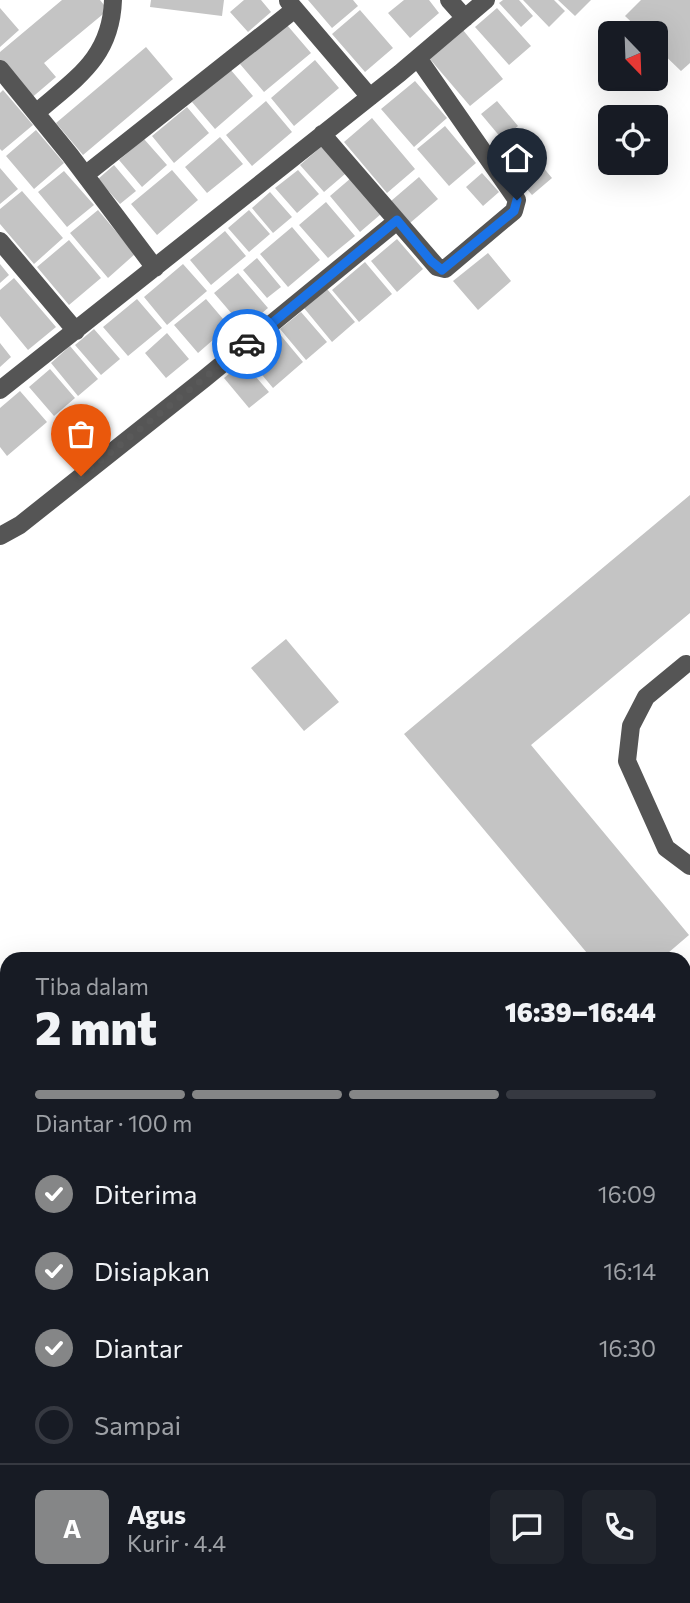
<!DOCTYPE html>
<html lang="id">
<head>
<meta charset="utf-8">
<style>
	:root { --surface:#171b24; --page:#20242c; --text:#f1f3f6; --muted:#9ea1a6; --line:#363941; --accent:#858687 }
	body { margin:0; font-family:Commissioner,sans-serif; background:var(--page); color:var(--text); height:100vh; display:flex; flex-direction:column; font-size:26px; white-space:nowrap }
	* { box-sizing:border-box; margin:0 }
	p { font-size:23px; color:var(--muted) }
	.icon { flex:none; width:38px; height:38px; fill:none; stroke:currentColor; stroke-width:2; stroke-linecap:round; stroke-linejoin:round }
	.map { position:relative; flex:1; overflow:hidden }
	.side { position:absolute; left:0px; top:952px; width:691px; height:651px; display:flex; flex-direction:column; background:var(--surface); border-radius:21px 21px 0 0; box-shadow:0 7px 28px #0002 }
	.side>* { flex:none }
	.needle { width:46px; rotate:157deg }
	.controls { position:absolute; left:598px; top:21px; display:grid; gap:14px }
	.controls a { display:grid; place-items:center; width:70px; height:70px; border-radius:10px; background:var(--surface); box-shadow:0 7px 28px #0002; font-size:35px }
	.pin { position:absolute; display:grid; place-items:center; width:60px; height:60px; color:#fff; margin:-72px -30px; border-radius:50% 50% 50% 0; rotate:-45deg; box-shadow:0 0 7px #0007 }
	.pin .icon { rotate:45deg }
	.courier { position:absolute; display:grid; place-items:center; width:70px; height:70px; margin:-35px; border:5px solid #1a73e8; border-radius:50%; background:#fff; color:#222; box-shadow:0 2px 9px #0007 }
	.overview em { font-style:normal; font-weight:800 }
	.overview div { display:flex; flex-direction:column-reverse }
	.overview { display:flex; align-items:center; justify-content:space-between; height:119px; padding:0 35px }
	h1 { font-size:46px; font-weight:800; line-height:52px }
	.bar { display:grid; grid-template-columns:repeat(4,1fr); gap:10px 7px; align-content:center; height:84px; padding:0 35px }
	.bar i { height:9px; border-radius:5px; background:var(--line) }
	.bar .active { background:var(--accent) }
	.bar p { grid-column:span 4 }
	.line { display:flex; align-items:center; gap:18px; padding:0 35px; border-top:2px solid var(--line) }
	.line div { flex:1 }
	.round { display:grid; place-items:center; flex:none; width:74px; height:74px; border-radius:10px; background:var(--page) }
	ol { padding:0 35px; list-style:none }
	li { display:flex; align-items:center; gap:21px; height:77px }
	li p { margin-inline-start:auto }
	li .icon { padding:7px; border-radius:50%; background:var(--accent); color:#fff; stroke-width:4 }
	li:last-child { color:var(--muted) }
	li i { width:38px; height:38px; border:4px solid var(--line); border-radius:50% }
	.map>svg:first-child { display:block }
	.green { fill:#dcdcdc }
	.building { fill:#c4c4c4 }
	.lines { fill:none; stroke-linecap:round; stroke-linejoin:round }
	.highway-casing { stroke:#dbdbdb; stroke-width:24 }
	.minor { stroke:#555; stroke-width:18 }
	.highway { stroke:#000; stroke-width:21 }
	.done { stroke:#595959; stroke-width:7; stroke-dasharray:0 12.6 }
	.route { stroke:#1a73e8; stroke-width:9 }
</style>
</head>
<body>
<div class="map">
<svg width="690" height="1603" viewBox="0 0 690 1603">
	<rect width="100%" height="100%" fill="#fff"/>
	<path class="green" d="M7,1005V1596H362L363,1603H0V1009Z"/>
	<path class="building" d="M62,0H100L108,10L44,63L56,77L29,100L0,67V52Z
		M151,0H224L222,16L150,7Z
		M244,0H261L271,12L248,32L230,12Z
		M308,0H353L358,6L332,28Z
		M404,0H429L439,13L410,38L388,13Z
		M503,0H519L533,16L521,27L499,3Z
		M523,0H554L565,11L549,27Z
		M558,0H591L575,16Z
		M641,0H690V63L681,71L656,47V33H643L625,16Z
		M0,8L19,30L0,47Z
		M497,8L531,46L509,65L475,27Z
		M360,10L393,48L365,72L332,34Z
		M287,25L311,53L264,92L240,64Z
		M463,30L503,79L470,106L429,58Z
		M146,47L173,79L83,155L56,123Z
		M315,60L339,88L294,126L271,98Z
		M230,69L253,96L215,129L192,102Z
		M415,81L447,118L414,147L381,109Z
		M3,90L33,125L2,151L0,149V93Z
		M266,101L292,132L252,166L226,135Z
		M497,101L518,126L502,139L481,114Z
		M187,107L209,133L174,163L152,136Z
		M372,118L415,169L387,193L344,142Z
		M445,126L476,163L449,186L417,149Z
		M36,130L64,163L34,189L6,156Z
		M220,137L243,164L207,193L185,167Z
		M144,139L167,165L142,187L119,160Z
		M322,146L345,174L324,192L300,165Z
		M526,147L552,178L532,195L505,164Z
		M114,165L136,191L120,204L98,179Z
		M0,168L18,189L0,204Z
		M172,170L198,200L157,235L131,204Z
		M298,170L319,194L297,213L275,188Z
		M64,171L94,205L67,227L38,192Z
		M482,173L499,192L483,206L466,187Z
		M419,177L438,199L410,223L391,201Z
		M351,178L381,214L360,232L330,196Z
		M22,191L63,238L34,264L0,224V209Z
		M270,192L292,217L273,233L252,208Z
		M326,202L355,236L328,258L299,225Z
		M98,210L135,254L108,278L70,233Z
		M249,210L270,234L249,252L228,228Z
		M292,227L320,260L288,287L260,254Z
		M225,231L246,256L211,285L190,260Z
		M397,239L423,269L397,292L371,261Z
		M69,240L101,278L69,305L37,267Z
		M488,253L511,281L478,310L453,281Z
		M257,258L281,287L267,298L243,270Z
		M365,262L392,294L359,322L332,290Z
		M0,264L9,275L0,283Z
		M183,264L207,291L167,325L144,297Z
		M238,273L268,308L244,328L214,293Z
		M14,278L56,327L28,350L0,316V290Z
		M327,289L355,322L332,342L304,308Z
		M137,299L162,328L128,356L103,327Z
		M206,299L229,326L198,353L174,325Z
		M301,312L327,342L306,360L280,329Z
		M94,329L120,359L101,375L75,345Z
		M278,332L303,362L273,388L248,358Z
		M167,333L189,359L166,378L145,353Z
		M0,343L11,357L0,367Z
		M70,346L98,379L78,396L51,363Z
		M243,362L269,392L249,408L224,378Z
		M50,369L75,398L54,416L29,387Z
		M20,391L47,422L7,456L0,447V408Z
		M690,495V613L531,745L689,935L661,959H592L404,734Z
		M286,639L339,702L304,731L251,668Z
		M690,1349V1380L684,1375V1356Z
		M645,1596H673L678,1599L676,1603H641Z"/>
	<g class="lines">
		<g class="highway-casing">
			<path id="highway" d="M684,1201L690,1187
				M500,1603L503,1596"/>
		</g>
		<path class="minor" d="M449,0L465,18
			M288,1L370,97
			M0,69L70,155L155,268
			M36,113C76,78 111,58 113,0
			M322,134L437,267L445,269L514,211L517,200L418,58
			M85,175L295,9
			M0,241L76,331
			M0,390L400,73L486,0
			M0,536L20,525L204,379L397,221
			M686,664L646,697L631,726L627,761L666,848L690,866"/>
		<use href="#highway" class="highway"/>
	</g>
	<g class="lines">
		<path class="done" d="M81,476L247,344"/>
		<path class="route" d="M247,344L397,220L431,261L442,270L514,211L517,200"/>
	</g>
</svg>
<div class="controls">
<a><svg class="needle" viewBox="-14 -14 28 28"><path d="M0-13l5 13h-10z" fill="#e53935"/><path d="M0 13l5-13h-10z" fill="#9ea1a6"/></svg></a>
<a><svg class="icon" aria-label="locate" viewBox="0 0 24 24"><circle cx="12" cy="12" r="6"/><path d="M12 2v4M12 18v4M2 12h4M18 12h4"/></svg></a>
</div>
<div class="pin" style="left:81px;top:476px;background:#ea580c"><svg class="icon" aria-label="bag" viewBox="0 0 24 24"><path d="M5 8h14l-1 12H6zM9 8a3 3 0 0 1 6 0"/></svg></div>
<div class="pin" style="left:517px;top:200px;background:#1f2937"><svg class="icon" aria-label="home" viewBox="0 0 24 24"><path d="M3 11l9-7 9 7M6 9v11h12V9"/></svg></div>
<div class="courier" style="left:247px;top:344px"><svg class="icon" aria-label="car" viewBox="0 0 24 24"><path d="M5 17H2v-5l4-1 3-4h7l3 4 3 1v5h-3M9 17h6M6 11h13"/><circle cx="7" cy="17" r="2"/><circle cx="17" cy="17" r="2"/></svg></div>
<section class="side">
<div class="overview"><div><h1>2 mnt</h1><p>Tiba dalam</p></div><em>16:39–16:44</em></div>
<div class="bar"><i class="active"></i><i class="active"></i><i class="active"></i><i></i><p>Diantar · 100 m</p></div>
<ol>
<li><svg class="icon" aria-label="check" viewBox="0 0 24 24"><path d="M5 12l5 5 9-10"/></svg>Diterima<p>16:09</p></li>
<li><svg class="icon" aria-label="check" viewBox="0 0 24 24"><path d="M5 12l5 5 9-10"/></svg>Disiapkan<p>16:14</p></li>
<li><svg class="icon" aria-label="check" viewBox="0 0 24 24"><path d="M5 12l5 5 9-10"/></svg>Diantar<p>16:30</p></li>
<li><i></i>Sampai</li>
</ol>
<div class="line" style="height:126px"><b class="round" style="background:var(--accent);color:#fff">A</b><div><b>Agus</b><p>Kurir · 4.4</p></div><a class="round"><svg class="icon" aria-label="chat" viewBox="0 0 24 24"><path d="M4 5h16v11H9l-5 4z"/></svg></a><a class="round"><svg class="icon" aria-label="phone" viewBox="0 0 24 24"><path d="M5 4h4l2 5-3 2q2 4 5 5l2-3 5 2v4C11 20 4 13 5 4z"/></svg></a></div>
</section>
</div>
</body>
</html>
